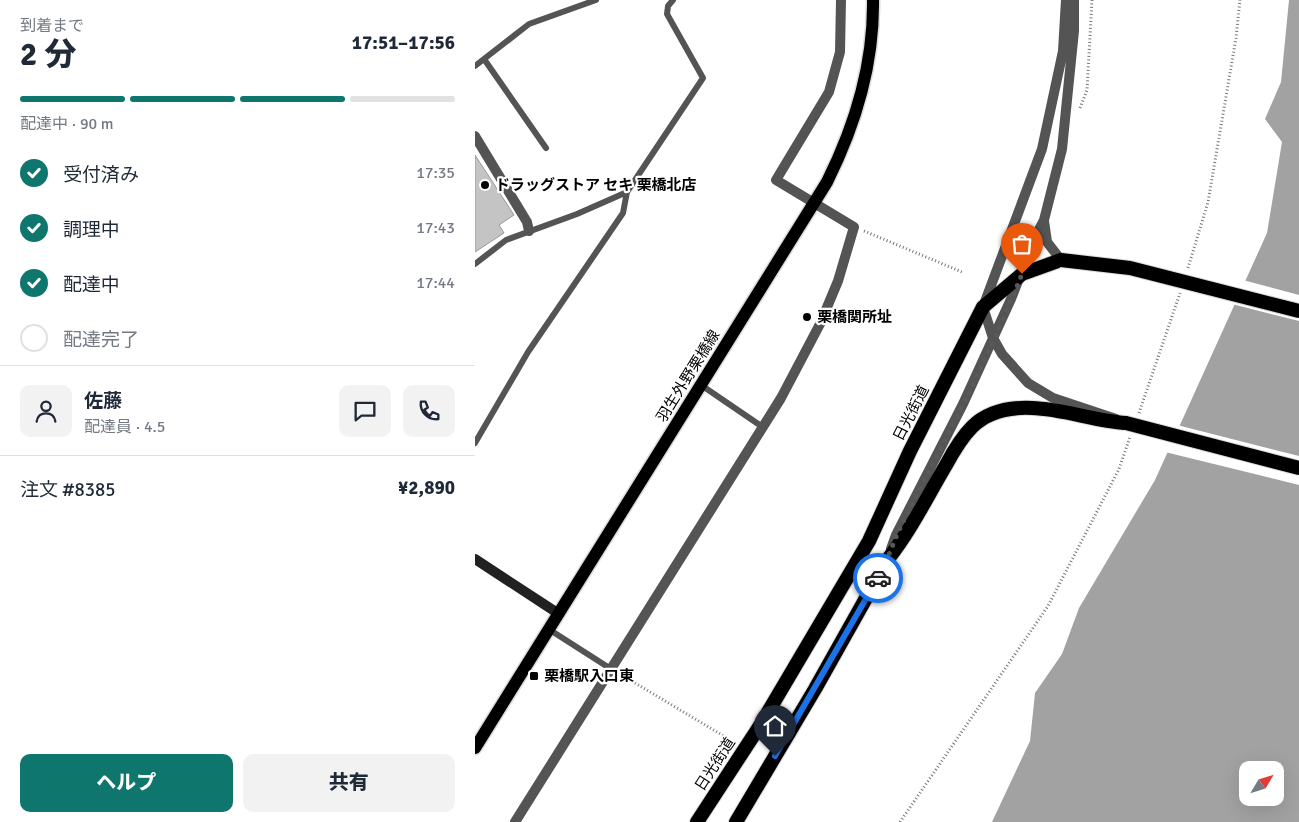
<!DOCTYPE html>
<html lang="ja">
<head>
<meta charset="utf-8">
<style>
	:root { --surface:#fff; --page:#f2f2f3; --text:#1f2937; --muted:#747a83; --line:#e0e1e3; --accent:#0f766e }
	body { margin:0; font-family:Signika,"Noto Sans JP",sans-serif; background:var(--page); color:var(--text); height:100vh; display:flex; flex-direction:column; font-size:19px; white-space:nowrap }
	* { box-sizing:border-box; margin:0 }
	p { font-size:16px; color:var(--muted) }
	.icon { flex:none; width:28px; height:28px; fill:none; stroke:currentColor; stroke-width:2; stroke-linecap:round; stroke-linejoin:round }
	.map { position:relative; flex:1; overflow:hidden }
	.side { display:flex; flex-direction:column; background:var(--surface); width:475px }
	.side>* { flex:none }
	.needle { width:32px; rotate:52deg }
	.tools { position:absolute; left:764px; top:761px; display:grid; gap:10px }
	.tools a { display:grid; place-items:center; width:45px; height:45px; border-radius:10px; background:var(--surface); box-shadow:0 5px 20px #0002; font-size:25px }
	.pin { position:absolute; display:grid; place-items:center; width:42px; height:42px; color:#fff; margin:-51px -21px; border-radius:50% 50% 50% 0; rotate:-45deg; box-shadow:0 0 5px #0007 }
	.pin .icon { rotate:45deg }
	.courier { position:absolute; display:grid; place-items:center; width:50px; height:50px; margin:-25px; border:4px solid #1a73e8; border-radius:50%; background:#fff; color:#222; box-shadow:0 1px 6px #0007 }
	.head em { font-style:normal; font-weight:800 }
	.head div { display:flex; flex-direction:column-reverse }
	.head { display:flex; align-items:center; justify-content:space-between; height:85px; padding:0 20px }
	h1 { font-size:32px; font-weight:800; line-height:38px }
	.bar { display:grid; grid-template-columns:repeat(4,1fr); gap:8px 5px; align-content:center; height:60px; padding:0 20px }
	.bar i { height:6px; border-radius:4px; background:var(--line) }
	.bar .selected { background:var(--accent) }
	.bar p { grid-column:span 4 }
	.line { display:flex; align-items:center; gap:12px; padding:0 20px; border-top:1px solid var(--line) }
	.line div { flex:1 }
	.round { display:grid; place-items:center; flex:none; width:52px; height:52px; border-radius:10px; background:var(--page) }
	ol { padding:0 20px; list-style:none }
	li { display:flex; align-items:center; gap:15px; height:55px }
	li p { margin-inline-start:auto }
	li .icon { padding:5px; border-radius:50%; background:var(--accent); color:#fff; stroke-width:4 }
	li:last-child { color:var(--muted) }
	li i { width:28px; height:28px; border:2px solid var(--line); border-radius:50% }
	.action { display:flex; gap:10px; margin-top:auto; padding:10px 20px }
	.action a { flex:1; height:58px; border-radius:10px; background:var(--accent); color:#fff; font-size:20px; font-weight:800; line-height:58px; text-align:center }
	.action a+a { background:var(--page); color:var(--text) }
	main { display:flex; flex:1; min-height:0 }
	.map>svg:first-child { display:block }
	.water { fill:#a2a2a2; fill-rule:evenodd }
	.pier { fill:#fff }
	.building { fill:#c4c4c4; stroke:#989898 }
	.lines { fill:none; stroke-linecap:round; stroke-linejoin:round }
	.primary-casing { stroke:#dbdbdb; stroke-width:15 }
	.trunk-casing { stroke:#dbdbdb; stroke-width:16 }
	.path { stroke:#767676; stroke-width:3; stroke-dasharray:1 2.5; stroke-linecap:butt }
	.service { stroke:#545454; stroke-width:6 }
	.minor { stroke:#545454; stroke-width:10 }
	.tertiary { stroke:#545454; stroke-width:10 }
	.secondary { stroke:#212121; stroke-width:10 }
	.primary { stroke:#000; stroke-width:12 }
	.trunk { stroke:#000; stroke-width:14 }
	.trunk-bridge-casing { stroke:#dbdbdb; stroke-width:16; stroke-linecap:butt }
	.trunk-bridge { stroke:#000; stroke-width:14 }
	.done { stroke:#595959; stroke-width:5; stroke-dasharray:0 9 }
	.route { stroke:#1a73e8; stroke-width:6 }
	.poi-dot { fill:#000; stroke:#fff; stroke-width:2 }
	.labels { text-anchor:middle; stroke-width:4.5; stroke-linejoin:round; paint-order:stroke }
	.poi-label { font-size:15px; font-weight:bold; fill:#000; stroke:#fff; text-anchor:start }
	.street-label { font-size:15px; fill:#000; stroke:#fff }
</style>
</head>
<body>
<main>
<section class="side">
<div class="head"><div><h1>2 分</h1><p>到着まで</p></div><em>17:51–17:56</em></div>
<div class="bar"><i class="selected"></i><i class="selected"></i><i class="selected"></i><i></i><p>配達中 · 90 m</p></div>
<ol>
<li><svg class="icon" aria-label="check" viewBox="0 0 24 24"><path d="M5 12l5 5 9-10"/></svg>受付済み<p>17:35</p></li>
<li><svg class="icon" aria-label="check" viewBox="0 0 24 24"><path d="M5 12l5 5 9-10"/></svg>調理中<p>17:43</p></li>
<li><svg class="icon" aria-label="check" viewBox="0 0 24 24"><path d="M5 12l5 5 9-10"/></svg>配達中<p>17:44</p></li>
<li><i></i>配達完了</li>
</ol>
<div class="line" style="height:90px"><a class="round"><svg class="icon" aria-label="person" viewBox="0 0 24 24"><circle cx="12" cy="8" r="4"/><path d="M4 21q1-7 8-7t8 7"/></svg></a><div><b>佐藤</b><p>配達員 · 4.5</p></div><a class="round"><svg class="icon" aria-label="chat" viewBox="0 0 24 24"><path d="M4 5h16v11H9l-5 4z"/></svg></a><a class="round"><svg class="icon" aria-label="phone" viewBox="0 0 24 24"><path d="M5 4h4l2 5-3 2q2 4 5 5l2-3 5 2v4C11 20 4 13 5 4z"/></svg></a></div>
<div class="line" style="height:65px"><div>注文 #8385</div><b>¥2,890</b></div>
<div class="action"><a>ヘルプ</a><a>共有</a></div>
</section>
<div class="map">
<svg width="824" height="822" viewBox="0 0 824 822">
	<rect width="100%" height="100%" fill="#fff"/>
	<path class="water" d="M814,0H824V822H517L555,741L560,693L587,654L604,608L680,480L792,233L807,142L790,119L806,82ZM772,770H800V798H772Z"/>
	<path class="pier" d="M768,280L824,295V321L757,304Z
		M702,425L824,456V485L690,452Z"/>
	<path class="building" d="M0,155L39,215L24,225L29,233L0,252Z"/>
	<g class="lines">
		<g class="primary-casing">
			<path id="primary" d="M0,748L352,182C381,124 399,65 398,0"/>
		</g>
		<g class="trunk-casing">
			<path id="trunk" d="M222,822L286,724L394,541L435,451L508,307L547,274L586,260
				M261,822L340,689L413,559C436,530 452,497 471,465C478,452 486,438 497,427C513,411 535,407 557,408C589,409 619,421 651,423"/>
		</g>
		<path class="path" d="M605,108L612,90L617,0
			M389,231L487,272
			M713,268L733,202L761,38L765,0
			M664,413L705,293
			M145,674L252,738
			M425,822L573,606L644,469L655,437"/>
		<path class="service" d="M9,59L71,148
			M0,66L54,24L121,0
			M0,264L31,240L102,214L152,192
			M226,385L289,428
			M0,443L53,352L148,213L152,192L228,78L192,14L193,6L198,0
			M75,630L136,669"/>
		<path class="minor" d="M0,136L52,222L54,231
			M40,822L306,398L345,324L363,281L379,227L301,180L354,92L365,52L366,0"/>
		<path class="tertiary" d="M591,0L588,51L567,149L508,307L518,338L527,354L553,383L578,398L641,419
			M569,221L572,242L586,260
			M416,549L421,535L488,404L536,299L560,237L569,220L587,149L599,31V0"/>
		<path class="secondary" d="M0,559L84,614"/>
		<use href="#primary" class="primary"/>
		<use href="#trunk" class="trunk"/>
		<g class="trunk-bridge-casing">
			<path id="trunk-bridge" d="M586,260L655,268L824,311
				M651,423L824,468"/>
		</g>
		<use href="#trunk-bridge" class="trunk-bridge"/>
	</g>
	<g class="lines">
		<path class="done" d="M403,578C414,558 420,536 431,516C472,436 514,357 547,274"/>
		<path class="route" d="M300,756L403,578"/>
	</g>
	<g class="poi-dot">
		<circle cx="10" cy="185" r="5"/>
		<circle cx="332" cy="317" r="5"/>
		<rect x="54" y="671" width="10" height="10" rx="2.5"/>
	</g>
	<g class="labels">
		<g class="poi-label">
			<text x="20" y="190">ドラッグストア セキ 栗橋北店</text>
			<text x="342" y="322">栗橋関所址</text>
			<text x="69" y="681">栗橋駅入口東</text>
		</g>
		<g class="street-label">
			<text transform="translate(213 376) rotate(-58)" y="5">羽生外野栗橋線</text>
			<text transform="translate(436 413) rotate(-63)" y="5">日光街道</text>
			<text transform="translate(240 764) rotate(-57)" y="5">日光街道</text>
		</g>
	</g>
</svg>
<div class="tools">
<a><svg class="needle" viewBox="-14 -14 28 28"><path d="M0-13l5 13h-10z" fill="#e53935"/><path d="M0 13l5-13h-10z" fill="#747a83"/></svg></a>
</div>
<div class="pin" style="left:547px;top:274px;background:#ea580c"><svg class="icon" aria-label="bag" viewBox="0 0 24 24"><path d="M5 8h14l-1 12H6zM9 8a3 3 0 0 1 6 0"/></svg></div>
<div class="pin" style="left:300px;top:756px;background:#1f2937"><svg class="icon" aria-label="home" viewBox="0 0 24 24"><path d="M3 11l9-7 9 7M6 9v11h12V9"/></svg></div>
<div class="courier" style="left:403px;top:578px"><svg class="icon" aria-label="car" viewBox="0 0 24 24"><path d="M5 17H2v-5l4-1 3-4h7l3 4 3 1v5h-3M9 17h6M6 11h13"/><circle cx="7" cy="17" r="2"/><circle cx="17" cy="17" r="2"/></svg></div>
</div>
</main>
</body>
</html>
